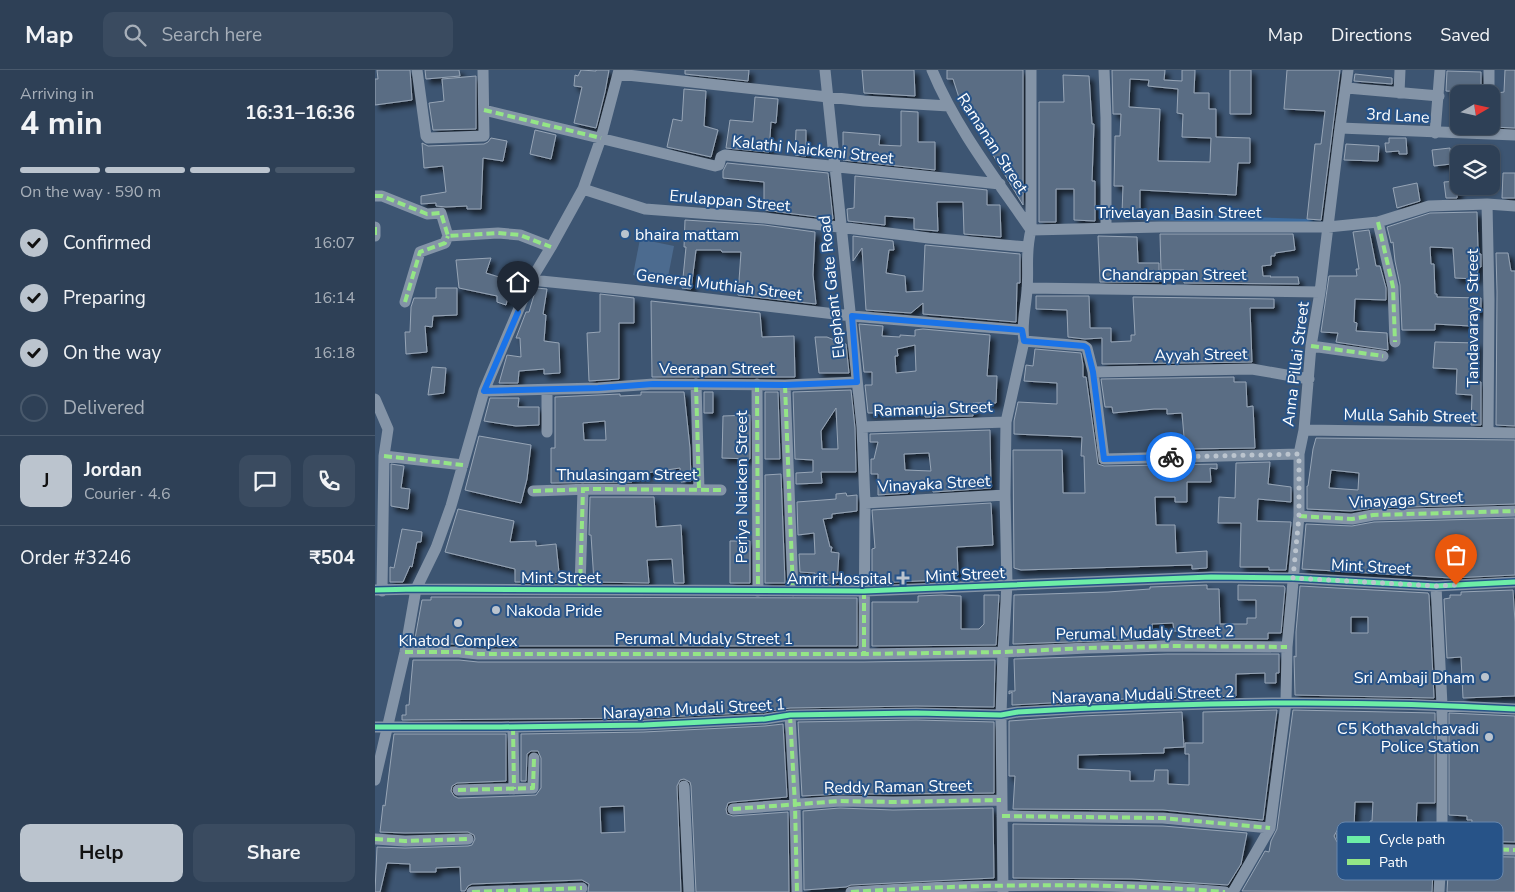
<!DOCTYPE html>
<html lang="en">
<head>
<meta charset="utf-8">
<style>
	:root { --surface:#2e4056; --page:#3a4b60; --text:#f1f3f6; --muted:#a7afb9; --line:#49596c; --accent:#bbc4ce }
	body { margin:0; font-family:"Nunito Sans",sans-serif; background:var(--page); color:var(--text); height:100vh; display:flex; flex-direction:column; font-size:19px; white-space:nowrap }
	* { box-sizing:border-box; margin:0 }
	p { font-size:16px; color:var(--muted) }
	.icon { flex:none; width:28px; height:28px; fill:none; stroke:currentColor; stroke-width:2; stroke-linecap:round; stroke-linejoin:round }
	.map { position:relative; flex:1; overflow:hidden }
	.side { display:flex; flex-direction:column; background:var(--surface); width:375px }
	.side>* { flex:none }
	.needle { width:32px; rotate:81deg }
	.buttons { position:absolute; left:1075px; top:15px; display:grid; gap:10px }
	.buttons a { display:grid; place-items:center; width:50px; height:50px; border-radius:10px; background:var(--surface); box-shadow:0 1px 4px #0004,0 0 0 1px var(--line); font-size:25px }
	.pin { position:absolute; display:grid; place-items:center; width:42px; height:42px; color:#fff; margin:-51px -21px; border-radius:50% 50% 50% 0; rotate:-45deg; box-shadow:0 0 5px #0007 }
	.pin .icon { rotate:45deg }
	.courier { position:absolute; display:grid; place-items:center; width:50px; height:50px; margin:-25px; border:4px solid #1a73e8; border-radius:50%; background:#fff; color:#222; box-shadow:0 1px 6px #0007 }
	.summary em { font-style:normal; font-weight:700 }
	.summary div { display:flex; flex-direction:column-reverse }
	.summary { display:flex; align-items:center; justify-content:space-between; height:85px; padding:0 20px }
	h1 { font-size:32px; font-weight:700; line-height:38px }
	.bar { display:grid; grid-template-columns:repeat(4,1fr); gap:8px 5px; align-content:center; height:60px; padding:0 20px }
	.bar i { height:6px; border-radius:4px; background:var(--line) }
	.bar .on { background:var(--accent) }
	.bar p { grid-column:span 4 }
	.line { display:flex; align-items:center; gap:12px; padding:0 20px; border-top:1px solid var(--line) }
	.line div { flex:1 }
	.round { display:grid; place-items:center; flex:none; width:52px; height:52px; border-radius:10px; background:var(--page) }
	ol { padding:0 20px; list-style:none }
	li { display:flex; align-items:center; gap:15px; height:55px }
	li p { margin-inline-start:auto }
	li .icon { padding:5px; border-radius:50%; background:var(--accent); color:#111; stroke-width:4 }
	li:last-child { color:var(--muted) }
	li i { width:28px; height:28px; border:2px solid var(--line); border-radius:50% }
	.cta { display:flex; gap:10px; margin-top:auto; padding:10px 20px }
	.cta a { flex:1; height:58px; border-radius:10px; background:var(--accent); color:#111; font-size:20px; font-weight:700; line-height:58px; text-align:center }
	.cta a+a { background:var(--page); color:var(--text) }
	header { display:flex; align-items:center; gap:30px; box-sizing:border-box; height:70px; padding:0 25px; background:var(--surface); border-bottom:1px solid var(--line) }
	header strong { font-size:24px }
	nav { display:flex; gap:28px; margin-inline-start:auto; font-size:18px }
	.search { width:350px; height:45px; background:var(--page); display:flex; align-items:center; gap:12px; box-sizing:border-box; padding:0 18px; border-radius:10px; color:var(--muted); font-size:19px }
	main { display:flex; flex:1; min-height:0 }
	.map>svg:first-child { display:block }
	.green { fill:#3b6a9d }
	.water { fill:#4c6b8f }
	.building { fill:#5a6d84; stroke:#97a5b6; fill-rule:evenodd; filter:url(#shadow) }
	.lines { fill:none; stroke-linecap:round; stroke-linejoin:round }
	.minor { stroke:#8494a7; stroke-width:11 }
	.quiet { stroke:#94e586; stroke-width:4; stroke-dasharray:8 4; stroke-linecap:butt }
	.cycleway-casing { stroke:#275388; stroke-width:8 }
	.cycleway { stroke:#6deda7; stroke-width:5 }
	.done { stroke:#bbc4ce; stroke-width:5; stroke-dasharray:0 9 }
	.route { stroke:#1a73e8; stroke-width:6 }
	.poi-dot { fill:#bbc4ce; stroke:#275388; stroke-width:2 }
	.labels { text-anchor:middle; stroke-width:4; stroke-linejoin:round; paint-order:stroke }
	.street-label { font-size:16px; fill:#fff; stroke:#275388 }
	.poi-label { font-size:16px; fill:#fff; stroke:#275388; text-anchor:end }
	.key { fill:#275388; stroke:#6887ac; stroke-width:1 }
	.key-label { font-size:14px; fill:#fff }
</style>
</head>
<body>
<header>
<strong>Map</strong>
<div class="search"><svg class="icon" aria-label="search" viewBox="0 0 24 24"><circle cx="10" cy="10" r="6"/><path d="M15 15l6 6"/></svg>Search here</div>
<nav><a>Map</a><a>Directions</a><a>Saved</a></nav>
</header>
<main>
<section class="side">
<div class="summary"><div><h1>4 min</h1><p>Arriving in</p></div><em>16:31–16:36</em></div>
<div class="bar"><i class="on"></i><i class="on"></i><i class="on"></i><i></i><p>On the way · 590 m</p></div>
<ol>
<li><svg class="icon" aria-label="check" viewBox="0 0 24 24"><path d="M5 12l5 5 9-10"/></svg>Confirmed<p>16:07</p></li>
<li><svg class="icon" aria-label="check" viewBox="0 0 24 24"><path d="M5 12l5 5 9-10"/></svg>Preparing<p>16:14</p></li>
<li><svg class="icon" aria-label="check" viewBox="0 0 24 24"><path d="M5 12l5 5 9-10"/></svg>On the way<p>16:18</p></li>
<li><i></i>Delivered</li>
</ol>
<div class="line" style="height:90px"><b class="round" style="background:var(--accent);color:#111">J</b><div><b>Jordan</b><p>Courier · 4.6</p></div><a class="round"><svg class="icon" aria-label="chat" viewBox="0 0 24 24"><path d="M4 5h16v11H9l-5 4z"/></svg></a><a class="round"><svg class="icon" aria-label="phone" viewBox="0 0 24 24"><path d="M5 4h4l2 5-3 2q2 4 5 5l2-3 5 2v4C11 20 4 13 5 4z"/></svg></a></div>
<div class="line" style="height:65px"><div>Order #3246</div><b>₹504</b></div>
<div class="cta"><a>Help</a><a>Share</a></div>
</section>
<div class="map">
<svg width="1140" height="822" viewBox="0 0 1140 822">
	<defs>
		<filter id="shadow"><feDropShadow dx="4.5" dy="4.5" stdDeviation="2.5" flood-color="#0009"/></filter>
	</defs>
	<rect width="100%" height="100%" fill="#3d5572"/>
	<path class="green" d="M765,143L932,149L951,151L938,154L764,150Z"/>
	<path class="water" d="M265,169L299,176L292,212L258,205Z"/>
	<path class="building" d="M2,0H35L37,30L0,35V9H3Z
		M50,0H84L85,6L51,9Z
		M206,0L221,1V0H234L230,22L221,58L199,53L207,17L199,16L200,5L203,6Z
		M310,0H374L373,11L310,4Z
		M487,0H539L540,26L489,23Z
		M572,0H648V135L591,40H588L578,9H572Z
		M737,0H790L789,10L807,11V0H820L819,23H834V39H841V67L875,68V93H863L861,125L765,120V143H747L748,116H739L740,66H745L746,44H738ZM755,9L774,10L773,16L803,19L802,43L808,44L807,67L836,68L835,92L783,91L785,39L754,37Z
		M855,0H876V44H855Z
		M912,0H965L946,150L932,149L940,74H946L950,41L909,39Z
		M1130,0H1140V58L1117,57L1116,31L1120,28L1122,23L1129,22Z
		M1072,1L1106,2V23L1071,21Z
		M980,4L1017,8V14L979,11Z
		M688,5L714,6L717,54H719L717,111H720V151L699,150V119H681V152H664V32H689Z
		M101,6V59L58,60L54,33L69,31L67,9Z
		M309,19L331,21L329,56L343,60L336,87L292,77L298,49L307,51Z
		M380,27L403,29L401,53L396,52L394,82L351,78L355,50L378,52Z
		M526,41L543,42V72H560V100L468,90V62L505,65L504,75L526,76Z
		M160,60L181,65L176,89L155,84Z
		M421,60H431V86L420,85Z
		M116,68L132,71L128,91L108,88L106,139H92V136L71,137L61,136V133L46,134V126L71,122L68,96L49,98L47,73L53,76L109,74L113,72Z
		M1014,68H1031L1032,84H1024V81L1011,82L1010,73H1014Z
		M971,74L1004,76L1003,91L969,90Z
		M1075,78L1076,94L1059,96L1057,80Z
		M352,93L453,103L458,149L389,140V112L348,108V101Z
		M1128,103H1140V128H1127Z
		M480,106L612,120V135H625L626,167L589,164L588,132H562L563,161L539,159V148L510,146V155L473,151L472,139L479,138Z
		M1083,111L1082,128H1071L1069,112Z
		M1042,113L1045,131L1022,138L1018,118Z
		M1102,142L1103,180H1104V184H1106V197H1103L1102,209L1080,208L1078,178L1055,177L1056,194H1059L1060,224H1062V227L1106,228V242H1097L1095,256L1060,254V260H1027L1025,215L1020,191L1018,172L1016,173L1012,157L1055,143Z
		M310,150L389,155L440,162L438,205L441,234L363,225L366,182H347L346,180H321L316,219L307,218L311,177H309Z
		M994,160L1001,196H1005L1011,218V230L980,229L979,252L982,253L981,261L1012,263L1013,280L961,272L963,263L946,262L954,206H982L981,199H984L978,162Z
		M785,164H918L920,180L900,183V186H896V195L887,196L888,206H896L895,207H923L924,214L809,213V200H786Z
		M478,166L518,171L519,180H514L511,203L530,206L531,222L548,221L550,175L645,184V213H642L641,252L548,244V233L536,243L491,240L487,178L478,191Z
		M723,166L762,167L763,193H784V212H725Z
		M1121,183H1133L1136,201H1140V356L1121,355L1122,222Z
		M116,188L111,203L137,211L131,235L122,232V226L84,218L81,190Z
		M61,218H82V245L58,246L57,257L50,256L52,282L31,284L30,262H35L36,237L39,228H61Z
		M161,218L172,219L168,244L171,245L169,271L184,273L185,303L169,304V299L144,301L143,313H124L132,285L146,287L145,268H141L151,242H154Z
		M225,224L259,228V253H244V309L214,311L212,263L225,262Z
		M661,226H714L715,258H736V272L756,271V265H760L758,227L899,229V238H875L877,292L727,294V268L710,269L693,267L692,240L661,239Z
		M276,231L385,243L387,267L419,266L420,307H277Z
		M484,254L508,256L507,266L525,267V265L540,266V260L548,259L615,265L612,306H622L621,333H598V346L550,347V342L493,343L490,315H497V302H489ZM540,275L541,301L521,303L520,286H523L522,279Z
		M440,267H452L464,272L465,274H471L474,303H444Z
		M1060,272L1102,273L1100,312H1106V355H1096L1097,325L1081,324L1082,299L1058,298Z
		M660,279L706,283L708,295V307H711L723,394L729,396L842,394V399L835,398L836,412H812V432H800V427H780L781,455H800L801,483L832,481V498L817,499V495L646,500L639,498L638,380H687L688,423H710L709,386H706L707,367L639,364V351L643,332L682,334V313L649,311L651,295L658,296Z
		M57,297L71,298L69,323L53,325Z
		M859,307V312H871L872,337L878,336L880,378L810,379L807,343L792,344V339H779L738,343L737,337H730L726,309Z
		M476,320L480,358L481,402H446L447,413L421,414V403L438,402V390L420,389L418,322ZM461,338L463,379H447L446,361Z
		M266,322H309L315,378L316,411L306,412L305,398L271,403V406L257,407V412L176,413V378H180V327L245,324V326L266,325ZM230,351L231,370H209L208,353Z
		M329,322H338V343H329Z
		M390,322H403L405,389H390Z
		M115,328H144L143,337H164V355L141,356L109,351Z
		M375,345V389L347,388L348,346Z
		M615,360L616,418L558,422V414L533,412V423L503,425V404H496V389H499L503,372H495V364ZM554,383L556,401L530,400L529,384Z
		M104,366L156,375L152,409L146,433L90,420Z
		M941,368L1140,370V434L998,438L976,441L932,439V416H933L938,379ZM956,400L984,403L983,420L954,418Z
		M895,392L893,414L916,417V432L883,429L882,451L916,452L911,500H894V497H865L866,453H843L844,427L860,428L861,393Z
		M16,394L29,396L26,418L35,419L33,439L16,436Z
		M406,404L410,513H390V405Z
		M471,423L472,426L482,425V441L457,444V448L448,449L455,477H457L456,482L464,483L462,513H452V509L440,511V503L425,502L424,484H440L439,463L423,465L422,432L461,429V424Z
		M215,427H279L281,457L306,455L309,513H299L297,489L272,490L274,513L219,512L216,465H214Z
		M616,433L618,475L582,477L583,505L567,506V510L497,513V479L500,478L497,440Z
		M83,439L139,451L135,472L161,471V476L181,474L185,512H140V499L70,482Z
		M1140,448V505L1076,508L927,499L931,454L977,456L999,452Z
		M27,459L47,462L46,472H42L37,497L35,496L28,512H15V497L19,498Z
		M355,471H375V513H355Z
		M832,515V519H844L845,554H872V548H881V530H863V515L909,516L910,518L906,563H893V569H805V561H799L798,553L777,554L778,569L638,574L639,525L733,522L775,519V517Z
		M925,516L1053,523L1054,525L1059,628L920,625L919,586L921,587V562ZM976,547H993V563H976Z
		M1138,520L1140,552V626L1088,628L1086,587L1072,588L1069,529L1075,528V525H1086V522Z
		M567,525L586,526V559H604L609,554V525H624L621,575L497,576V532H543V526Z
		M56,527L482,528V576H103L84,574H39L47,530H56Z
		M792,584H904V603H901V613H890V603L861,604V626L767,628L637,635V622L634,624V621H640L639,589Z
		M38,590H84L103,592H489L620,590L619,637L541,636L415,638L389,642L269,648L27,650V645H31V635H34Z
		M902,640L888,750L788,740L638,739L640,706H634V651L705,646L807,642L809,677L789,678V683L703,685V699L755,701V711H779L780,700H793V714L814,715V684H810V673H828V642Z
		M918,640L1060,643V733H1042L1041,761L995,759V751H997L998,732H980L979,759H963L959,766L962,772L966,774L1059,776L1057,822L867,821L890,781L894,782L896,771L902,759Z
		M1074,643L1140,646V772L1096,771L1097,750H1092V746L1074,745Z
		M541,650L619,652V723L518,724H465L427,726L423,652Z
		M408,654L412,727L357,732L353,733L351,739L352,744L358,746L413,742L414,822H321L316,716L315,712L309,709L305,710L302,716L306,822H213L214,814L207,810L97,814L93,816L90,821H86L85,797L61,798V802H35V794L12,793L5,822H0L2,777L30,778L93,776L97,775L100,769L99,765L93,762L30,763L5,762L8,735L10,736L19,664H131V711L82,713L77,716L76,721L79,726L83,728L140,726L161,725L166,718V688L163,681H156L152,684L151,711H146V664L269,662L390,656ZM249,736L250,762L226,763L225,737Z
		M465,738L518,740L618,738L619,808L476,815L471,817L429,820L428,741Z
		M638,754L788,756L872,763L866,794L853,815L757,809L638,808Z
		M1074,786L1140,787V822H1072Z"/>
	<g class="lines">
		<path class="minor" d="M42,0L51,66L53,68L109,66L108,0
			M450,0L487,357L490,433L489,584
			M557,0C581,58 621,109 656,160
			M729,0L731,48V158
			M1114,0V24
			M243,4L489,31L574,36
			M972,18L1064,26
			M1024,23L1025,0
			M109,40L340,96L344,95L346,87L350,85L625,114
			M965,58L1140,65
			M1060,63L1065,0
			M208,119L270,139L390,148L554,168L652,177
			M0,126H7L52,144L66,143L73,166L123,163L145,165L176,177
			M1112,134L1114,229L1113,362
			M1003,152L1018,217L1020,272
			M0,157V166
			M656,160L785,157H953L1003,152L1054,136L1112,134L1140,136
			M156,210L265,221L477,246L647,260
			M652,218L945,222
			M30,232L45,182L70,173L73,166
			M649,271L709,276L712,278L718,302L729,389L924,384
			M936,276L1008,286
			M718,302L877,299L934,309
			M321,314L324,420
			M382,314L383,521
			M410,315L418,521
			M109,321L223,318L279,314L410,315L482,312
			M0,329L13,359L9,386L7,521
			M487,357L631,352
			M929,360L1140,363
			M172,362V320
			M9,386L88,395
			M158,421L216,419L346,420
			M490,433L630,425
			M924,446L977,449L998,445L1140,441
			M1061,516L1067,635V769L1064,822
			M205,519L208,419
			M0,520L41,519L489,521L836,507L918,508L1061,516L1140,512
			M30,582H84L103,584H489L628,582L712,578L792,576L912,577
			M415,645L420,735L422,822
			M0,657H126L269,655L390,649L415,645L541,643L626,645L643,642C808,632 974,629 1140,639
			M138,657L139,719
			M0,710L30,582L41,519L61,478L76,436L109,321L156,210L176,177L208,119L226,68L244,0
			M309,716L314,822
			M83,720L158,718L159,688
			M358,739L465,731L518,732L626,730
			M627,746L788,748L895,758
			M966,766L1067,769
			M0,769L30,771L93,769
			M1066,778L1140,780
			M97,822L207,818
			M476,822C601,814 726,812 850,822
			M628,822L626,645L628,582L632,514L630,425L631,352L649,271C646,254 651,237 652,220C654,198 650,183 656,160V0
			M858,822L895,758L911,633L912,577L924,446V384L929,360L936,276L945,222L965,58L973,0"/>
		<path class="quiet" d="M109,40L226,68
			M0,126H7L52,144L66,143L73,166L123,163L145,165L176,177
			M1003,152L1018,217L1020,272
			M0,157V166
			M30,232L45,182L70,173L73,166
			M936,276L1008,286
			M321,314L324,420
			M382,314L383,521
			M410,315L418,521
			M9,386L88,395
			M158,421L216,419L346,420
			M924,446L977,449L998,445L1140,441
			M205,519L208,419
			M489,521V584
			M30,582H84L103,584H489L628,582L712,578L792,576L912,577
			M415,645L420,735L422,822
			M138,657L139,719
			M83,720L158,718L159,688
			M358,739L465,731L518,732L626,730
			M627,746L788,748L895,758
			M0,769L30,771L93,769
			M1066,778L1140,780
			M97,822L207,818
			M476,822C601,814 726,812 850,822"/>
		<g class="cycleway-casing">
			<path id="cycleway" d="M0,520L41,519L489,521L836,507L918,508L1061,516L1140,512
				M0,657H126L269,655L390,649L415,645L541,643L626,645L643,642C808,632 974,629 1140,639"/>
		</g>
		<use href="#cycleway" class="cycleway"/>
	</g>
	<g class="lines">
		<path class="done" d="M796,387L924,384V446L918,508L1062,516L1081,515"/>
		<path class="route" d="M143,242L109,321L223,318L278,314L410,315L482,312L477,246L647,260L649,271L709,276L712,278L718,302L729,389L796,387"/>
	</g>
	<g class="poi-dot">
		<circle cx="250" cy="164" r="5"/>
		<path d="M525.5 500.5h5v5h5v5h-5v5h-5v-5h-5v-5h5z"/>
		<circle cx="121" cy="540" r="5"/>
		<circle cx="83" cy="553" r="5"/>
		<circle cx="1110" cy="607" r="5"/>
		<circle cx="1114" cy="667" r="5"/>
	</g>
	<g class="labels">
		<g class="street-label">
			<text transform="translate(1023 45) rotate(3)" y="6">3rd Lane</text>
			<text transform="translate(618 73) rotate(57)" y="6">Ramanan Street</text>
			<text transform="translate(438 79) rotate(6)" y="6">Kalathi Naickeni Street</text>
			<text transform="translate(355 130) rotate(5)" y="6">Erulappan Street</text>
			<text x="804" y="148">Trivelayan Basin Street</text>
			<text x="799" y="210">Chandrappan Street</text>
			<text transform="translate(344 214) rotate(7)" y="6">General Muthiah Street</text>
			<text transform="translate(456 217) rotate(-96)" y="6">Elephant Gate Road</text>
			<text transform="translate(1097 248) rotate(-90)" y="6">Tandavaraya Street</text>
			<text transform="translate(826 284) rotate(-1)" y="6">Ayyah Street</text>
			<text transform="translate(920 294) rotate(-83)" y="6">Anna Pillai Street</text>
			<text x="342" y="304">Veerapan Street</text>
			<text transform="translate(558 338) rotate(-2)" y="6">Ramanuja Street</text>
			<text transform="translate(1035 345) rotate(1)" y="6">Mulla Sahib Street</text>
			<text x="252" y="410">Thulasingam Street</text>
			<text transform="translate(559 413) rotate(-3)" y="6">Vinayaka Street</text>
			<text transform="translate(366 417) rotate(-90)" y="6">Periya Naicken Street</text>
			<text transform="translate(1031 429) rotate(-3)" y="6">Vinayaga Street</text>
			<text transform="translate(996 496) rotate(3)" y="6">Mint Street</text>
			<text transform="translate(590 504) rotate(-3)" y="6">Mint Street</text>
			<text x="186" y="513">Mint Street</text>
			<text transform="translate(770 562) rotate(-1)" y="6">Perumal Mudaly Street 2</text>
			<text x="329" y="574">Perumal Mudaly Street 1</text>
			<text transform="translate(768 624) rotate(-2)" y="6">Narayana Mudali Street 2</text>
			<text transform="translate(319 638) rotate(-3)" y="6">Narayana Mudali Street 1</text>
			<text transform="translate(523 716) rotate(-1)" y="6">Reddy Raman Street</text>
		</g>
		<g class="poi-label">
			<text x="260" y="170" text-anchor="start">bhaira mattam</text>
			<text x="517" y="514">Amrit Hospital</text>
			<text x="131" y="546" text-anchor="start">Nakoda Pride</text>
			<text x="83" y="576" text-anchor="middle">Khatod Complex</text>
			<text x="1100" y="613">Sri Ambaji Dham</text>
			<text x="1104" y="664">C5 Kothavalchavadi<tspan x="1104" dy="18">Police Station</tspan></text>
		</g>
	</g>
	<rect x="962" y="752" width="166" height="58" rx="8" class="key"/>
	<rect x="972" y="766" width="23" height="7" fill="#6deda7"/>
	<rect x="972" y="789" width="23" height="6" fill="#94e586"/>
	<g class="key-label">
		<text x="1004" y="774">Cycle path</text>
		<text x="1004" y="797">Path</text>
	</g>
</svg>
<div class="buttons">
<a><svg class="needle" viewBox="-14 -14 28 28"><path d="M0-13l5 13h-10z" fill="#e53935"/><path d="M0 13l5-13h-10z" fill="#a7afb9"/></svg></a>
<a><svg class="icon" aria-label="layers" viewBox="0 0 24 24"><path d="M12 4l9 5-9 5-9-5zM3 14l9 5 9-5"/></svg></a>
</div>
<div class="pin" style="left:1081px;top:515px;background:#ea580c"><svg class="icon" aria-label="bag" viewBox="0 0 24 24"><path d="M5 8h14l-1 12H6zM9 8a3 3 0 0 1 6 0"/></svg></div>
<div class="pin" style="left:143px;top:242px;background:#1f2937"><svg class="icon" aria-label="home" viewBox="0 0 24 24"><path d="M3 11l9-7 9 7M6 9v11h12V9"/></svg></div>
<div class="courier" style="left:796px;top:387px"><svg class="icon" aria-label="bike" viewBox="0 0 24 24"><circle cx="6" cy="16" r="4"/><circle cx="18" cy="16" r="4"/><path d="M6 16l4-8h5l3 8M10 8l3 8H6M13 5h3"/></svg></div>
</div>
</main>
</body>
</html>
